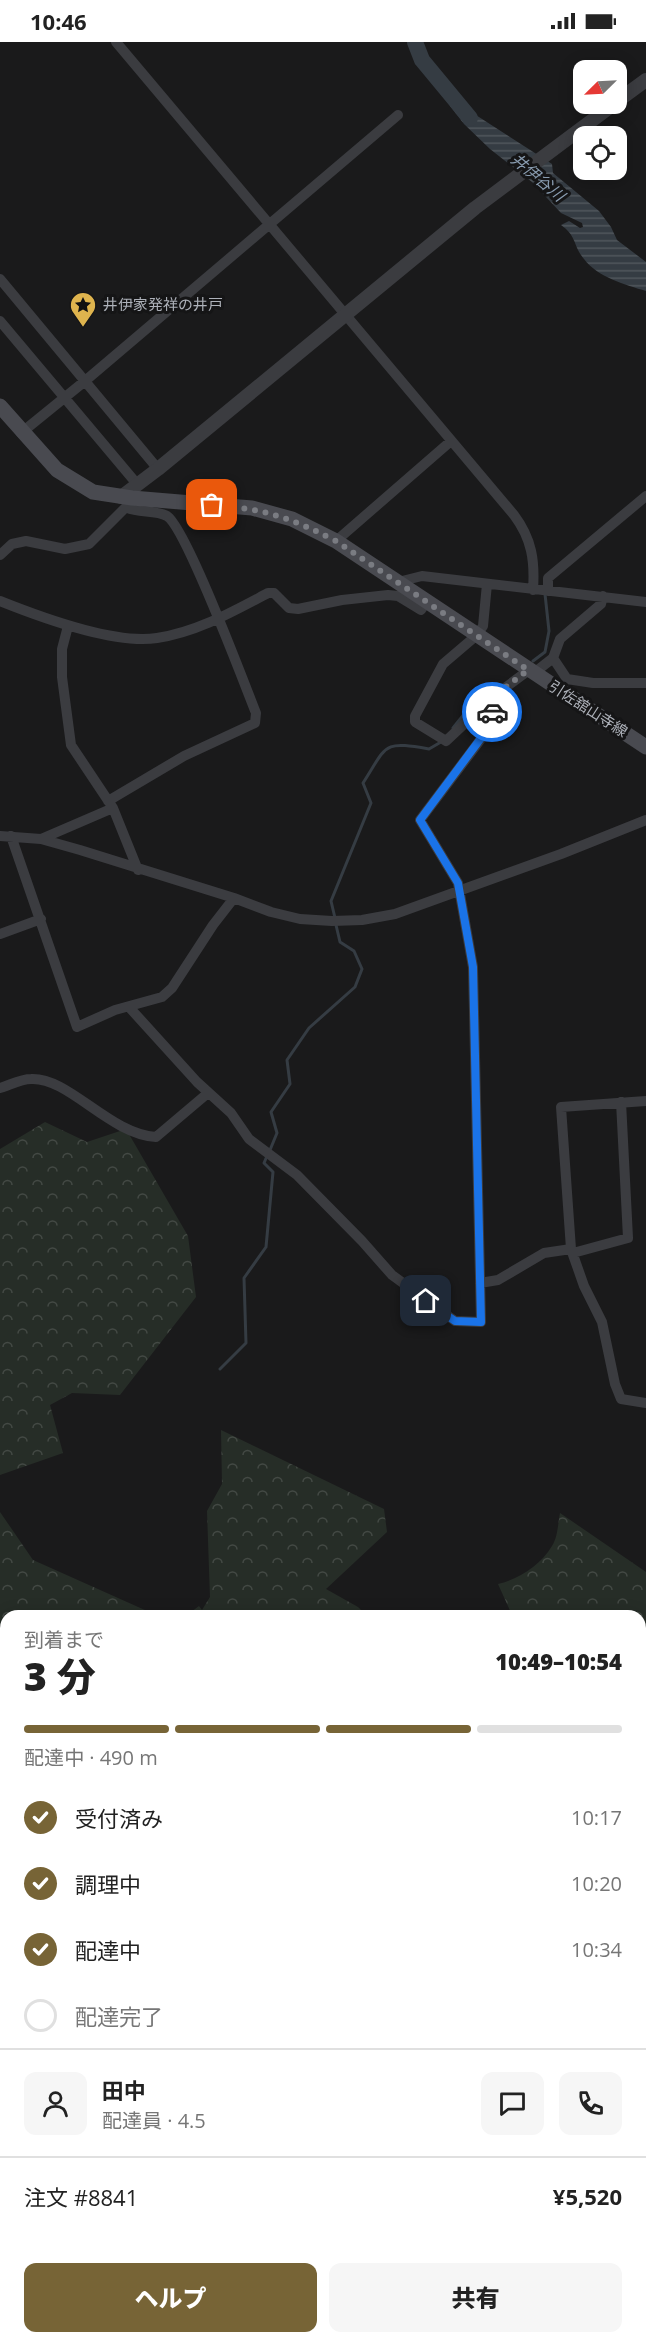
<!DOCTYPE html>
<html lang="ja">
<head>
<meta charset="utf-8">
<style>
	:root { --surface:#fff; --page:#f6f6f6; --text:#222; --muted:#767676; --line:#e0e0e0; --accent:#776436 }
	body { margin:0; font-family:"Open Sans","Noto Sans JP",sans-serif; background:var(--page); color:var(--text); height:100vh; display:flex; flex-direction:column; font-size:22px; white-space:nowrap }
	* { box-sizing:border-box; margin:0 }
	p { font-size:20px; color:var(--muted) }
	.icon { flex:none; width:33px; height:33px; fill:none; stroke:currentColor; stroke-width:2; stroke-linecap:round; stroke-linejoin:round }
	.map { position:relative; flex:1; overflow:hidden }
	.sheet { position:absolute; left:0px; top:1568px; width:646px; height:734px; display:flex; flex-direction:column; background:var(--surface); border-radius:18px 18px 0 0; box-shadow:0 3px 15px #0003 }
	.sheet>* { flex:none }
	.needle { width:39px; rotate:246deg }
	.fabs { position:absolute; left:573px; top:18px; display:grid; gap:12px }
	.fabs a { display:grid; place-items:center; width:54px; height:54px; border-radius:12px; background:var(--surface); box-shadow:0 3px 15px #0003; font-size:30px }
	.pin { position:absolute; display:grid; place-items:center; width:51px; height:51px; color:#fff; margin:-26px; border-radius:12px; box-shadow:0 3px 9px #0006 }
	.courier { position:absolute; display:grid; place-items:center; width:60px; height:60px; margin:-30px; border:4px solid #1a73e8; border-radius:50%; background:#fff; color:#222; box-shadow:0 2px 8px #0007 }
	.head em { font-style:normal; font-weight:800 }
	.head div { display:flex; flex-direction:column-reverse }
	.head { display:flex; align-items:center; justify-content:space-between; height:102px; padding:0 24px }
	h1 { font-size:39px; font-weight:800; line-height:45px }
	.bar { display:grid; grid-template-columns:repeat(4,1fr); gap:9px 6px; align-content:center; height:72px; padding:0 24px }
	.bar i { height:8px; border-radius:4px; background:var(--line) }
	.bar .on { background:var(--accent) }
	.bar p { grid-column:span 4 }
	.line { display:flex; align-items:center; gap:15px; padding:0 24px; border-top:2px solid var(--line) }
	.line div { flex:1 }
	.round { display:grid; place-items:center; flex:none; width:63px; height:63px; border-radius:12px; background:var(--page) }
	ol { padding:0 24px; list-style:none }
	li { display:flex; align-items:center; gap:18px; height:66px }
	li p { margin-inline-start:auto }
	li .icon { padding:6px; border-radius:50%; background:var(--accent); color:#fff; stroke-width:4 }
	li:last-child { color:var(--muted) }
	li i { width:33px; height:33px; border:3px solid var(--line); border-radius:50% }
	.primary-button { display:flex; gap:12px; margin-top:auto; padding:12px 24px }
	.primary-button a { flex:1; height:69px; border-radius:12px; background:var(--accent); color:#fff; font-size:24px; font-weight:800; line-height:69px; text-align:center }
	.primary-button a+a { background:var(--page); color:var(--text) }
	.status { display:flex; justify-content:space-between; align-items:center; height:42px; padding:0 30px; background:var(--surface); direction:ltr }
	.status svg { height:16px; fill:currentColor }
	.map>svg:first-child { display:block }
	.forest { fill:url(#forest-crowns) }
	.water { fill:url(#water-rules) }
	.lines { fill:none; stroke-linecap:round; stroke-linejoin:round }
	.stream { stroke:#353c43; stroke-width:3 }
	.river { stroke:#353c43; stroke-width:16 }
	.minor { stroke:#3b3c40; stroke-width:10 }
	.tertiary { stroke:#3b3c40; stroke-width:14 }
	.secondary { stroke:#494a50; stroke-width:15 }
	.done { stroke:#7a7c82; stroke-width:6; stroke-dasharray:0 10.8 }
	.route { stroke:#1a73e8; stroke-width:8 }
	.labels { text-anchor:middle; stroke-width:6; stroke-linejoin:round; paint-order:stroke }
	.poi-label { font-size:15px; fill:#adb1b9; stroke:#151516; text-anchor:start }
	.street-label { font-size:15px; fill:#adb1b9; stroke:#151516 }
	.water-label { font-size:16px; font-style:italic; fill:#899cb0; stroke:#151516 }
</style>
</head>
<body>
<div class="status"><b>10:46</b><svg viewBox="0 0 49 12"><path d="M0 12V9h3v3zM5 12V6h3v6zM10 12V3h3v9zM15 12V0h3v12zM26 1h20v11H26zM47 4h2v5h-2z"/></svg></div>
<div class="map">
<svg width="646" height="2300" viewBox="0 0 646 2300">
	<defs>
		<pattern id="forest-crowns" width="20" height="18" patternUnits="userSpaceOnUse" patternTransform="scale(1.5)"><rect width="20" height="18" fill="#262d27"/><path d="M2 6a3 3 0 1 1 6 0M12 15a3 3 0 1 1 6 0" fill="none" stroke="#434944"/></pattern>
		<pattern id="water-rules" width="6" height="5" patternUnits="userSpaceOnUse" patternTransform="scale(1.5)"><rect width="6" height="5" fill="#353c43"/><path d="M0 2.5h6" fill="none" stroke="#50565c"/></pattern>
	</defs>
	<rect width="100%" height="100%" fill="#1a1a1b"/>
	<path class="forest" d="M45,1080L87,1100L126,1087L188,1194L196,1255L120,1353L72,1351L50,1363L63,1411L0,1433V1107Z
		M221,1388L384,1467L387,1490L326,1547L358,1565L366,1573H187L199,1564L202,1568L210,1555L207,1469L222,1442Z
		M0,1470L33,1518L156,1573L6,1574V1785L0,1775Z
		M560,1471L646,1530V2300H327L332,2295H640V1574L512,1573L498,1542C519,1537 541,1523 552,1504C558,1495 558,1481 560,1471Z
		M0,1861L6,1863V2295H91L89,2300H0Z"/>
	<path class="water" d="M458,56L465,66L552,122L553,131L599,169L611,185L617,198L646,220V249C626,243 597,235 584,217C573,204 577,194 561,183L569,179L580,186L583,185L582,181L561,171L532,140L490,107L464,82L450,64Z"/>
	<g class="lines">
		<path class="stream" d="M533,619L545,610L549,589L545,552
			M453,686L465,671L485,656
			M335,876L331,859L371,761L363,741C388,702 382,699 429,707L441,700
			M270,1108L277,1091L271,1070L290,1042L287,1018L309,986L355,945L362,927L354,909L340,900L336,883
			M220,1327L246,1301L244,1236L266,1205L273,1130L264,1121L267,1114"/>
		<path class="river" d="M415,0L422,18L470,76"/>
		<path class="minor" d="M116,0L514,473C532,497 535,519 533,548
			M0,237L158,427
			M0,279L137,442
			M21,391L85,339L398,73
			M336,499L451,399
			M0,513L12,502L26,499L65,507L89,502L129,462
			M398,540L422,534L646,560
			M487,542L483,584L477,593L443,622L415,674V680L446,699L494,654
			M548,549V536L646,454
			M0,559C40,575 114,603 157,596C197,590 232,570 268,551H274L289,566L298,567L342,558L388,553L398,554L421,568L427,559
			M68,584L62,607V635L71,703L113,766L138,828
			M553,616L560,597L601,562L603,554
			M534,631L553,616L567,637L593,641H646
			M108,759L184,714L255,681L256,671C244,641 186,486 167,474C156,468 139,471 127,466
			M0,794L41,797L80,808L234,856L271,870L300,877L332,879L362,878L395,872L561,812L646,778
			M11,794L77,985L115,968L162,955L172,946L213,883L234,856
			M41,797L113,766
			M0,892L41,877
			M129,965L197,1040L231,1071L249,1097L297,1133L362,1199L392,1233L455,1279L481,1280L473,925L458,841L420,778L490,685L494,654L529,628
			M0,1046C10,1043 21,1037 31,1037C69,1035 109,1092 156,1095L208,1051
			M571,1207L561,1065L646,1059
			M573,1211L628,1196L621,1060
			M480,1241L498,1238L544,1211L571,1207L584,1244L602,1280L615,1342L621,1357L646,1361"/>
		<path class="tertiary" d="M616,60L646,38
			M121,455L158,427L475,166L614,62"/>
		<path class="secondary" d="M0,364L57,428L93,450L132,456L252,466L292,477L336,499L646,705"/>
	</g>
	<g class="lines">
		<path class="done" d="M212,463C265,467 289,475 336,499L528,628L494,654L492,670"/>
		<path class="route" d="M426,1259L455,1279L481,1280L473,925L458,841L420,778L490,684L492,670"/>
	</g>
	<defs>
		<g id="sight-pin" transform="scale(1.35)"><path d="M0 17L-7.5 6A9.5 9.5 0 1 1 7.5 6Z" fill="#dfb44e" stroke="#151516"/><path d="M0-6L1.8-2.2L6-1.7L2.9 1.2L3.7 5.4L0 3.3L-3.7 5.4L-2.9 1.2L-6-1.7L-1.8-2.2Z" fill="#111"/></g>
	</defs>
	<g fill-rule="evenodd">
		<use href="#sight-pin" x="83" y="263"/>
	</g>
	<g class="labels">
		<g class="poi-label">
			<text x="103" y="268">井伊家発祥の井戸</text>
		</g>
		<g class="street-label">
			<text transform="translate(588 667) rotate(33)" y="5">引佐舘山寺線</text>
		</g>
		<g class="water-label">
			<text transform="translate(538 135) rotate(40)" y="6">井伊谷川</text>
		</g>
	</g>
</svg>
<div class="fabs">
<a><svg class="needle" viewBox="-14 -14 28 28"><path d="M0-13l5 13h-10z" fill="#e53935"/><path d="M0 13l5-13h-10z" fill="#767676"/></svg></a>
<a><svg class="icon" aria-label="locate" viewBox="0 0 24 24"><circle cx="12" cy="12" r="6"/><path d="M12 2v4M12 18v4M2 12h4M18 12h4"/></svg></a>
</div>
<div class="pin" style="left:212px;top:463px;background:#ea580c"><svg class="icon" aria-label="bag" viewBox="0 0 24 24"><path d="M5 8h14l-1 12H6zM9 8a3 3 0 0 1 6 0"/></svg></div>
<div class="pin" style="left:426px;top:1259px;background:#1f2937"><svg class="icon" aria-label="home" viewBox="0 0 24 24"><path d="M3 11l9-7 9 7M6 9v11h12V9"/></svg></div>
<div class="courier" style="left:492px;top:670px"><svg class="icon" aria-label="car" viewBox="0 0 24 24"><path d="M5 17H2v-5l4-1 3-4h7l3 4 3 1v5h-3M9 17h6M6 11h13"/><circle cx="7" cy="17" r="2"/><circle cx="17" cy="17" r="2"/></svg></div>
<section class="sheet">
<div class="head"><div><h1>3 分</h1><p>到着まで</p></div><em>10:49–10:54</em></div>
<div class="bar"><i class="on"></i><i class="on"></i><i class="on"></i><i></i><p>配達中 · 490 m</p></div>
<ol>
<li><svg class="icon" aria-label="check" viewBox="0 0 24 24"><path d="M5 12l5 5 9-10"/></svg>受付済み<p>10:17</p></li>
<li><svg class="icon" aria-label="check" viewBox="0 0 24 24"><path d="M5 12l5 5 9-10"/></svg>調理中<p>10:20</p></li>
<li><svg class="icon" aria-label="check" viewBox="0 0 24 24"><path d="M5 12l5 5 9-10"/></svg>配達中<p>10:34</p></li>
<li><i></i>配達完了</li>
</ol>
<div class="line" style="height:108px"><a class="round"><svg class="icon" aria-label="person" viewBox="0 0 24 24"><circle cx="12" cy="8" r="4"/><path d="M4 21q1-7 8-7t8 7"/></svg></a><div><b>田中</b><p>配達員 · 4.5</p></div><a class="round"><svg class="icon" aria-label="chat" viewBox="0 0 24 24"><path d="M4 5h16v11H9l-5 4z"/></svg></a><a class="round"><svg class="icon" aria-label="phone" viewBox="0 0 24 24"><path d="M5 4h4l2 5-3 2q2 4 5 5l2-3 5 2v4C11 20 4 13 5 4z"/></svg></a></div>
<div class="line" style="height:78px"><div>注文 #8841</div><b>¥5,520</b></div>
<div class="primary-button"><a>ヘルプ</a><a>共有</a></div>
</section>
</div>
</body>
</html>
